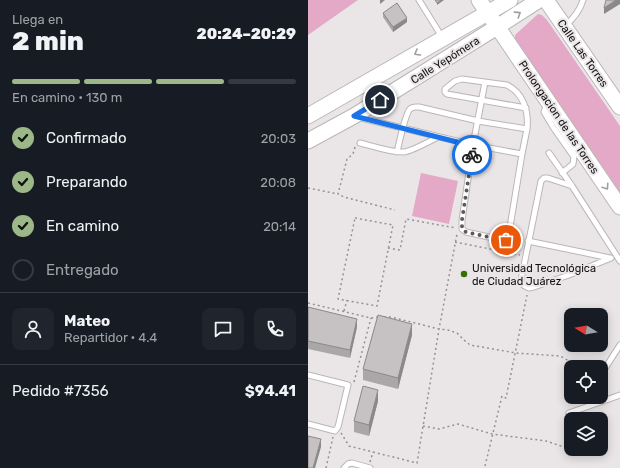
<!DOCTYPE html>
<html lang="es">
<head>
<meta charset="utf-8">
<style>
	:root { --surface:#171b24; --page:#20242c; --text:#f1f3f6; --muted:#9ea1a6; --line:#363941; --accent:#9cb888 }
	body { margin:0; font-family:Rubik,sans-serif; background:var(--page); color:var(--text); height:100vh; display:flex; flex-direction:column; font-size:15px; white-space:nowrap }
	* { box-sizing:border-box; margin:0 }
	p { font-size:13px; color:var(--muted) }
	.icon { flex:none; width:22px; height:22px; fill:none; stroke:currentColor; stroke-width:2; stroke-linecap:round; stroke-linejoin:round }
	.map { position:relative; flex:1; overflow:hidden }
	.details { display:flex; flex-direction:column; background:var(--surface); width:308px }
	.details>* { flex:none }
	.needle { width:26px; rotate:281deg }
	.tools { position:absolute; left:256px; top:308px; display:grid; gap:8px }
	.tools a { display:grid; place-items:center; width:44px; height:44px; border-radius:8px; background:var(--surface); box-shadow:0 2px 10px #0003; font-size:20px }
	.pin { position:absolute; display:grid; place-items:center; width:34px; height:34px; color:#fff; margin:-17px; border:2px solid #fff; border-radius:50%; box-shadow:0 1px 4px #0007 }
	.courier { position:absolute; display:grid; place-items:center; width:40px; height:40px; margin:-20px; border:3px solid #1a73e8; border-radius:50%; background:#fff; color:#222; box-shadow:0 1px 5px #0007 }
	.overview em { font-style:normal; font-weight:800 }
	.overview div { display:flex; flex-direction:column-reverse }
	.overview { display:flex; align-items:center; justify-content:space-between; height:68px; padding:0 12px }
	h1 { font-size:26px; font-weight:800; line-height:30px }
	.bar { display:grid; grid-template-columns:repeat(4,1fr); gap:6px 4px; align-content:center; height:48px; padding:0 12px }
	.bar i { height:5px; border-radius:3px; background:var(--line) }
	.bar .selected { background:var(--accent) }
	.bar p { grid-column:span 4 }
	.line { display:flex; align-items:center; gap:10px; padding:0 12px; border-top:1px solid var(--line) }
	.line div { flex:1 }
	.round { display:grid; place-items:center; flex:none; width:42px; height:42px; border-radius:8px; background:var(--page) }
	ol { padding:0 12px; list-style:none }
	li { display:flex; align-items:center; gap:12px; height:44px }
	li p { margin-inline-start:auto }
	li .icon { padding:4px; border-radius:50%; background:var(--accent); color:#111; stroke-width:4 }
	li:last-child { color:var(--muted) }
	li i { width:22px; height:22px; border:2px solid var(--line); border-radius:50% }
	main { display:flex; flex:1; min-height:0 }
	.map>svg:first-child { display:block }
	.green { fill:#e3a9c7 }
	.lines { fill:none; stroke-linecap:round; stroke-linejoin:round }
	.service-casing { stroke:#bbb6b8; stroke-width:7 }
	.secondary-casing { stroke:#bbb6b8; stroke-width:17 }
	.path { stroke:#949193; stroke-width:1.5; stroke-dasharray:2 3; stroke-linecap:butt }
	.service { stroke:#fff; stroke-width:5 }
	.secondary { stroke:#fff; stroke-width:15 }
	.wall { fill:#aaa7a9 }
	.shaded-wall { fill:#8b8889 }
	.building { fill:#c6c2c4; stroke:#8b8889 }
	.oneway { stroke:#a09f9f }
	.done { stroke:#5d5a5c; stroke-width:4; stroke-dasharray:0 7.2 }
	.route { stroke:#1a73e8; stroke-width:5 }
	.poi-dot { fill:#347002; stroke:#eae6e8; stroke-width:1.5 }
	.labels { text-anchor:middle; stroke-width:4; stroke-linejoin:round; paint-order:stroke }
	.street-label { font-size:11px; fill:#110f10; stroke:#eae6e8 }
	.poi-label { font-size:11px; fill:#110f10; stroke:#eae6e8; text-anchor:start }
</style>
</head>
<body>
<main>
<section class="details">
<div class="overview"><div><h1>2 min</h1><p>Llega en</p></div><em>20:24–20:29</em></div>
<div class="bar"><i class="selected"></i><i class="selected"></i><i class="selected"></i><i></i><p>En camino · 130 m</p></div>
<ol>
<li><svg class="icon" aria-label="check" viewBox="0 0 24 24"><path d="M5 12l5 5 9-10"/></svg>Confirmado<p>20:03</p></li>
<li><svg class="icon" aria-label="check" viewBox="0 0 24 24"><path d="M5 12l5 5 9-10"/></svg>Preparando<p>20:08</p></li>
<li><svg class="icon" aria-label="check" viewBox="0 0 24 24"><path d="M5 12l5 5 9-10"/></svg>En camino<p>20:14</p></li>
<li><i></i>Entregado</li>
</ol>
<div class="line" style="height:72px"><a class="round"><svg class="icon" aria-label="person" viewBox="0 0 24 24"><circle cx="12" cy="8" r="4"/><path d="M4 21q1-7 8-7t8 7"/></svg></a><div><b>Mateo</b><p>Repartidor · 4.4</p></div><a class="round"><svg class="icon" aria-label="chat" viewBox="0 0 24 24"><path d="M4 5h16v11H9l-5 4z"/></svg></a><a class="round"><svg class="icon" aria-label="phone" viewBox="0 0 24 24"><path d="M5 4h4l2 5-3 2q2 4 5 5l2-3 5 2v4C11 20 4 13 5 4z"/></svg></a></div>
<div class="line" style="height:52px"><div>Pedido #7356</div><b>$94.41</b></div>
</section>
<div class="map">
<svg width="312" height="468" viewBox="0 0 312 468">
	<rect width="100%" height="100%" fill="#eae6e8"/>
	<path class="green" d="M0,0H50L0,35Z
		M230,14L234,15L239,20L312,126V199L207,39V35Z
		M113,173L150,181L141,224L104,216Z"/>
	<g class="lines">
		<g class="service-casing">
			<path id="service" d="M111,0L134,37
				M257,26C266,18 272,11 275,0
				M239,104L236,112L245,127L266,157L265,164L254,173
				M218,108L139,94L137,92V89L147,81L154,79L199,85C215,93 221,111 219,129
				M49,117L165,145L177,82
				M52,143C65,146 83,153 96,152C104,151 122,141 130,137
				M165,145L214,154L201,233L200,237L198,240L190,239L158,232L154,229V220Z
				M89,152C91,144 97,114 102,109C105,106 108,107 111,107L170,121L219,129L214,154
				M241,153L264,186L312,261
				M264,186L240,178H236L233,181L214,275L213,281L215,285L221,288L226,287L261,275L303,258
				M220,241L302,258
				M294,373L312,345
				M0,375L40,385L30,427L27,431L0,424
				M261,413L312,395
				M36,468L40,464L44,463L62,468"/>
		</g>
		<g class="secondary-casing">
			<path id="secondary" d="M171,0L312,207
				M238,0L312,107
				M0,116L202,0
				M0,141L46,116L189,27L231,0"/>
		</g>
		<path class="path" d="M47,147L45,154L39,159L30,194L36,197L87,210
			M0,188L30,194
			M47,218L85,225L69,306L30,299Z
			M147,242L212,255
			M80,248L92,250L98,219L148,228
			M0,303L63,318L70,317
			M36,311L39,300
			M76,317H83L131,329L140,330L149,333L156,340L162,345L208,353L252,356L272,367
			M46,382L63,318
			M115,426L131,429L150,424L184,434L238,441L277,454
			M33,433L41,446L109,463L131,329L149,234
			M62,462L65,452
			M177,466L194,396L198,398L219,295
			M18,468L25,437"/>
		<use href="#service" class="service"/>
		<use href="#secondary" class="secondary"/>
	</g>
	<path class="wall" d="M75,13L99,22L85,32L75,17Z
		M0,307L49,327L42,358L0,349Z
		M104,335L90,389L55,380V369Z
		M70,401L61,436L46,432V421Z"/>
	<path class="shaded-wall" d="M72,0H77L72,4Z
		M133,0H136L129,5V3Z
		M308,0H312V4L296,14V8Z
		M99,18V22L85,32V27Z
		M49,319V327L42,358V350Z
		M104,324V335L90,389V378Z
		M70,390V401L61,436V425Z
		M13,439V447L7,468H5Z"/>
	<path class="building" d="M127,0H133L129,3Z
		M298,0H308L296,8Z
		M89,3L99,18L85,27L75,13Z
		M0,307L49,319L42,350L0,341Z
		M70,315L104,324L90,378L55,369Z
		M55,386L70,390L61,425L46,421Z
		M0,436L13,439L5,468H0Z"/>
	<defs><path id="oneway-chevron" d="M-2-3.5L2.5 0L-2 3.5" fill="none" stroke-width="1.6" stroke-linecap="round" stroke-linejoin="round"/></defs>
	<g class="oneway">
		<use href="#oneway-chevron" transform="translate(210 14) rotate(-33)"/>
		<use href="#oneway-chevron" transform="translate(109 53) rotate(150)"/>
		<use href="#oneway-chevron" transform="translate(298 187) rotate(56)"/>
	</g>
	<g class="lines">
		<path class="done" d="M164,155L154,220V229L158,232L190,239L198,240"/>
		<path class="route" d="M72,100L46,116L165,146L164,155"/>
	</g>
	<circle class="poi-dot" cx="156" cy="274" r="4"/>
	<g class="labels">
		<g class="street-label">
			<text transform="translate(275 53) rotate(55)" y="4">Calle Las Torres</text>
			<text transform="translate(137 60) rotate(-32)" y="4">Calle Yepómera</text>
			<text transform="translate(251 117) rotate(56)" y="4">Prolongacion de las Torres</text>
		</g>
		<g class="poi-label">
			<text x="164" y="272">Universidad Tecnológica<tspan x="164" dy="13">de Ciudad Juárez</tspan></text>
		</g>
	</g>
</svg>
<div class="tools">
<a><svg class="needle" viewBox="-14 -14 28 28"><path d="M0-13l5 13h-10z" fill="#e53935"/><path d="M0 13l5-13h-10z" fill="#9ea1a6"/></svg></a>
<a><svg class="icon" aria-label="locate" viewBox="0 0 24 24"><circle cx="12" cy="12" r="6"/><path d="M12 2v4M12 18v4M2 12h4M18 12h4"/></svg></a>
<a><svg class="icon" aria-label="layers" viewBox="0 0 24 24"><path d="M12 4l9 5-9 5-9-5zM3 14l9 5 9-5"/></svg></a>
</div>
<div class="pin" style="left:198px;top:240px;background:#ea580c"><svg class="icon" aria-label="bag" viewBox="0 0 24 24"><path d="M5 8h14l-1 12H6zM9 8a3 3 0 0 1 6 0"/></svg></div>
<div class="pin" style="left:72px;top:100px;background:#1f2937"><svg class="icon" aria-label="home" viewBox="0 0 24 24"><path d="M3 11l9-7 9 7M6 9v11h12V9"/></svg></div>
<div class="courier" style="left:164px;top:155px"><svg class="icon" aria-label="bike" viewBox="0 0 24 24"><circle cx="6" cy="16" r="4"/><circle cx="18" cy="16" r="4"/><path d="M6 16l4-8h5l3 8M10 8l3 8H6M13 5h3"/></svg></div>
</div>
</main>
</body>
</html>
